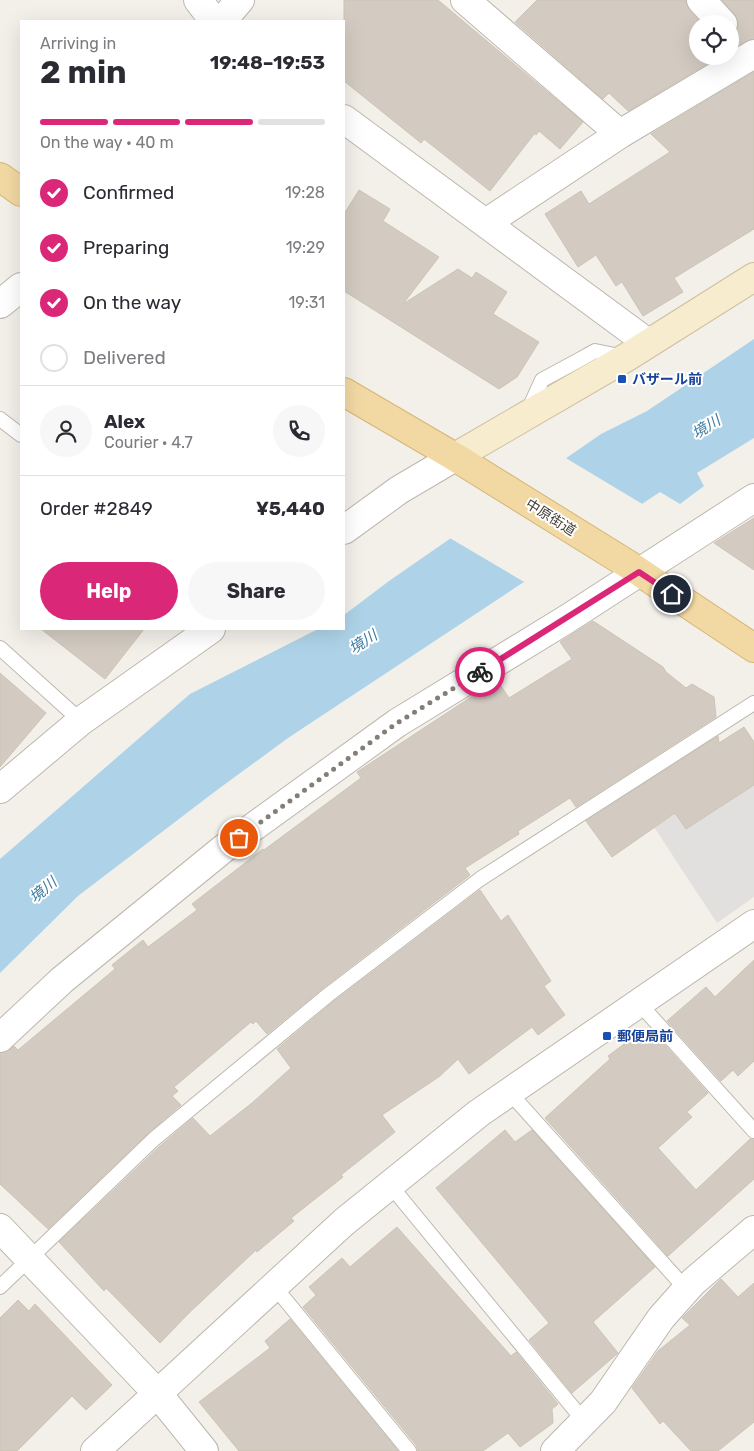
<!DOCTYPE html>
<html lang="en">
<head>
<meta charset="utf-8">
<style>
	:root { --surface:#fff; --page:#f7f7f7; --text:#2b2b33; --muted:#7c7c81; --line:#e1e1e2; --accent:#db2777 }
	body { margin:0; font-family:Rubik,"Noto Sans JP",sans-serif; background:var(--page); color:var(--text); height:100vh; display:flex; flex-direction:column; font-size:19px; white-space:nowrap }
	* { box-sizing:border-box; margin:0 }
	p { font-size:16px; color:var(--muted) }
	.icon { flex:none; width:28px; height:28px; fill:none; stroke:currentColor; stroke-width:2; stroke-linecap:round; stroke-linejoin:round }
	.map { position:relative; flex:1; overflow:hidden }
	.details { position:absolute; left:20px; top:20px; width:325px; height:610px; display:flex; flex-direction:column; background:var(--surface); border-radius:0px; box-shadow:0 5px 20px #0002 }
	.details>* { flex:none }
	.tools { position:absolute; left:689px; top:15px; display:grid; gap:10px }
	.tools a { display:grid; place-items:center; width:50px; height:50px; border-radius:50%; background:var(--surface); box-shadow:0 5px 20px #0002; font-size:25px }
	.pin { position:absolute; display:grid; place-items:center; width:42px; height:42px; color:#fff; margin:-21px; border:2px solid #fff; border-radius:50%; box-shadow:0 1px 5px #0007 }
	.courier { position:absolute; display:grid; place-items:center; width:50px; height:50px; margin:-25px; border:4px solid #db2777; border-radius:50%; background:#fff; color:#222; box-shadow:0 1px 6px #0007 }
	.summary em { font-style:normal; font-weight:700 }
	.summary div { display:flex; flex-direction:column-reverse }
	.summary { display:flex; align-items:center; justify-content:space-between; height:85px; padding:0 20px }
	h1 { font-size:32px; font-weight:700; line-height:38px }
	.bar { display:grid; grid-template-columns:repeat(4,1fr); gap:8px 5px; align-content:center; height:60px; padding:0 20px }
	.bar i { height:6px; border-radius:4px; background:var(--line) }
	.bar .selected { background:var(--accent) }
	.bar p { grid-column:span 4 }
	.line { display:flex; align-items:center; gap:12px; padding:0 20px; border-top:1px solid var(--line) }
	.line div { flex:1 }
	.round { display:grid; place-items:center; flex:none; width:52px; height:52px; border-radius:26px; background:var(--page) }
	ol { padding:0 20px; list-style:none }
	li { display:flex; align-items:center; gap:15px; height:55px }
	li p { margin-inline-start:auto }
	li .icon { padding:5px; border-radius:50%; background:var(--accent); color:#fff; stroke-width:4 }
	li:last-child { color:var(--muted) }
	li i { width:28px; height:28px; border:2px solid var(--line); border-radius:50% }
	.primary-button { display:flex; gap:10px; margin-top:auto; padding:10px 20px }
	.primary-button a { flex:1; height:58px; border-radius:30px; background:var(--accent); color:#fff; font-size:20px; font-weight:700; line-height:58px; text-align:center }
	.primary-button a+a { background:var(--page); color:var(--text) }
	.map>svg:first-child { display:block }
	.parking { fill:#e2e0de }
	.water { fill:#aed3e8 }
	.pier { fill:#f3f0ea }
	.building { fill:#d3cbc1; stroke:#cdc3b5 }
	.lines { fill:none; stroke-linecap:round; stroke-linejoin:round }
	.lane-casing { stroke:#bdb7ae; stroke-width:16 }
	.street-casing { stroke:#bdb7ae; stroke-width:30 }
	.secondary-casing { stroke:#cdbf9f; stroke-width:30 }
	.primary-casing { stroke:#d6b575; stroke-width:30 }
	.lane { stroke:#fff; stroke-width:14 }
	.street { stroke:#fff; stroke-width:28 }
	.secondary { stroke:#f8eccf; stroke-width:28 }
	.primary { stroke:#f2d9a4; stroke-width:28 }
	.done { stroke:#837e77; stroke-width:5; stroke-dasharray:0 9 }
	.route { stroke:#db2777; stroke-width:6 }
	.transit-dot { fill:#1a4fb4; stroke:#fff; stroke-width:2 }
	.labels { text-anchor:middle; stroke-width:4; stroke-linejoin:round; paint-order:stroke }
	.transit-label { font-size:14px; font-weight:bold; fill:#164399; stroke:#fff; text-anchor:start }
	.street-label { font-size:14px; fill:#464039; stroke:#fff }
	.water-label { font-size:15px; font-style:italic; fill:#3c7a9f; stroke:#fff }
</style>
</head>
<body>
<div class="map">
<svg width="754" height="1451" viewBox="0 0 754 1451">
	<rect width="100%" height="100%" fill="#f3f0ea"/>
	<path class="parking" d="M656,784L686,829L754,785V897L717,923L633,795Z"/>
	<path class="water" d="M754,339V438L697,473L704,486L680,504L660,492L288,738L217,790L78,896L0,973V859L190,694L318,629H344V615L389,581L601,434L647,411Z"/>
	<path class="pier" d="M564,457L644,505L526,583L448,537Z"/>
	<path class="building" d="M344,0H438L583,122L560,149L539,131L536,135L535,133L490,191L424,139L421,143L344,81Z
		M537,0H686L689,10L702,24H698V56H720L628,111L609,93L603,99L515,22Z
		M722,0H754V38L730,50V37L738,29V21Z
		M754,72V229L674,278L683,292L643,316L622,282L616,286L596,255L578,267L545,214L581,191L589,204L670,152L651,134Z
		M359,190L390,209L383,221L439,257L403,304L458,269L472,278L476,272L507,292L493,314L539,342L517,377L499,389L344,291V214Z
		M754,518V570L714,543Z
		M593,621L663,667L666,672L686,688L692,684L714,697L716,717L576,807L570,798L518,831L519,834L465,868L470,875L323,988L267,1034L256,1021L253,1024L251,1022L174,1087L178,1091L172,1096L181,1105L148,1133L48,1229L0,1184V1053L14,1046L18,1050L115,969L112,965L143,940L148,947L197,910L192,904L263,849L264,850L361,778L357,772L497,680L509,698L572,659L560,642Z
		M41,629H144L105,679Z
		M0,673L46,713L0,767Z
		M744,727L754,742V785L686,829L675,813L612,857L586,821L718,736L719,743Z
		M480,890L501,921L508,915L551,981L544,986L565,1015L538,1035L532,1027L469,1074L458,1059L440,1076L382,1115L395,1132L341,1175L343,1177L291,1218L294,1221L257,1252L256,1250L188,1314L160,1343L106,1288L104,1291L59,1242L160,1146L193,1118L210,1136L252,1103L291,1068L277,1049L333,1002Z
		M754,960V1061L738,1076L733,1070L721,1081L667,1021L706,987L715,997Z
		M639,1033L645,1041L654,1033L708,1093L687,1112L692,1117L658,1148L696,1190L750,1139L754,1140V1179L668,1256L545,1118L610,1059L608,1056Z
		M505,1130L515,1142L532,1130L655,1267L593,1322L618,1353L572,1393L529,1340L549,1323L436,1188Z
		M397,1227L511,1356L516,1352L558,1404L552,1409L553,1423L520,1447L508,1433L483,1451H418L416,1445L303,1307L316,1295L309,1287L342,1258L350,1267Z
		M721,1279L738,1297L754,1283V1422L718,1451H691L663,1421L660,1424L632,1388L658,1351L690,1325L682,1318Z
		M18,1300L29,1311L35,1304L112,1385L86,1410L72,1396L17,1451H0V1318Z
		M290,1319L398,1451H239L199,1402L270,1348L265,1341Z"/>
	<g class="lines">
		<g class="lane-casing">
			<path id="lane" d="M528,411L542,380L579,360L595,351L624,357
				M0,419L21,435
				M0,648L81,721
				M638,1002L754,1131
				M509,1092L686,1289
				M390,1185L584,1421
				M274,1286L409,1451
				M0,1287L154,1139L328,995L480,879L754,703"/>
		</g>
		<g class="street-casing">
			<path id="street" d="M198,0L214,21
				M465,0L620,134
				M701,0L723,24
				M222,21L240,0
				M344,119L648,343
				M486,223L620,134L754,54
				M0,304L21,287
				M344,530L399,490L455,457
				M0,789L81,721L211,629
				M0,1038L62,980L223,849L397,723L567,619L754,498
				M0,1228L158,1394L204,1451
				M95,1451L344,1222L479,1113L754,924
				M555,1451L603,1402L661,1318L693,1282L754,1230"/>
		</g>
		<g class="secondary-casing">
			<path id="secondary" d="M455,457L627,357L754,277"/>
		</g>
		<g class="primary-casing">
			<path id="primary" d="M0,177L21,192
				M344,392L455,457L629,565L754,648"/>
		</g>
		<use href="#lane" class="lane"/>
		<use href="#street" class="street"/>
		<use href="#secondary" class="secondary"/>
		<use href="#primary" class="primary"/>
	</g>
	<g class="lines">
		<path class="done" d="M239,838L397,723L480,672"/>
		<path class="route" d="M480,672L639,572L672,594"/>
	</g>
	<g class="transit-dot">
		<rect x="617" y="374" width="10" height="10" rx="2.5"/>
		<rect x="602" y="1031" width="10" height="10" rx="2.5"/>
	</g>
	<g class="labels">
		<g class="transit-label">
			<text x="632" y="384">バザール前</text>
			<text x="617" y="1041">郵便局前</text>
		</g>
		<g class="street-label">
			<text transform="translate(551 517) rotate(32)" y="5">中原街道</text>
		</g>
		<g class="water-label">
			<text transform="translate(706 427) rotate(-32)" y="5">境川</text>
			<text transform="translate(363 642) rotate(-33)" y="5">境川</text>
			<text transform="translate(43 890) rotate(-40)" y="5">境川</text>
		</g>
	</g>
</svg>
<div class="tools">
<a><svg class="icon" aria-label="locate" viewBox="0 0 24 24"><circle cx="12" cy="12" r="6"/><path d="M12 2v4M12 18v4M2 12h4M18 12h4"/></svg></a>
</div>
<div class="pin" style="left:239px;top:838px;background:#ea580c"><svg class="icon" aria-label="bag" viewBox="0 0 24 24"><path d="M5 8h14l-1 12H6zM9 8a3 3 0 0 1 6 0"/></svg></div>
<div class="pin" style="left:672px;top:594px;background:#1f2937"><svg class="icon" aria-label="home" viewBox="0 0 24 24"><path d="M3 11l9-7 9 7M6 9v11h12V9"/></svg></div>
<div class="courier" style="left:480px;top:672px"><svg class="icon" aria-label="bike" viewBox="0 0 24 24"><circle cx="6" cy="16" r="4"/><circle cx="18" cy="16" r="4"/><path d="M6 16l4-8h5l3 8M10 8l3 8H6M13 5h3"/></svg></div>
<section class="details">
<div class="summary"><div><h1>2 min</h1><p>Arriving in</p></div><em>19:48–19:53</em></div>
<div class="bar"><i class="selected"></i><i class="selected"></i><i class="selected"></i><i></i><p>On the way · 40 m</p></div>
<ol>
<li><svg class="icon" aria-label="check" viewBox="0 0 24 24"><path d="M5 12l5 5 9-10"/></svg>Confirmed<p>19:28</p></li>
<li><svg class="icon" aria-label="check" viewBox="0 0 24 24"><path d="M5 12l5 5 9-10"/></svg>Preparing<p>19:29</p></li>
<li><svg class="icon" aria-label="check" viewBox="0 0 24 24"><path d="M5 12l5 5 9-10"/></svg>On the way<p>19:31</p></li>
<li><i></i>Delivered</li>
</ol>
<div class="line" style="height:90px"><a class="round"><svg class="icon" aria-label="person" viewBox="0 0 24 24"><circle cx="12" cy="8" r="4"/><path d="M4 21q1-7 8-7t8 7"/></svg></a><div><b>Alex</b><p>Courier · 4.7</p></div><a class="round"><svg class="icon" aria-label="phone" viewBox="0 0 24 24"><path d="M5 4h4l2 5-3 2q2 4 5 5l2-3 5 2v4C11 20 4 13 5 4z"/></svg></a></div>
<div class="line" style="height:65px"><div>Order #2849</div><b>¥5,440</b></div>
<div class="primary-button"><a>Help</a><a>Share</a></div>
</section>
</div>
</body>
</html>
